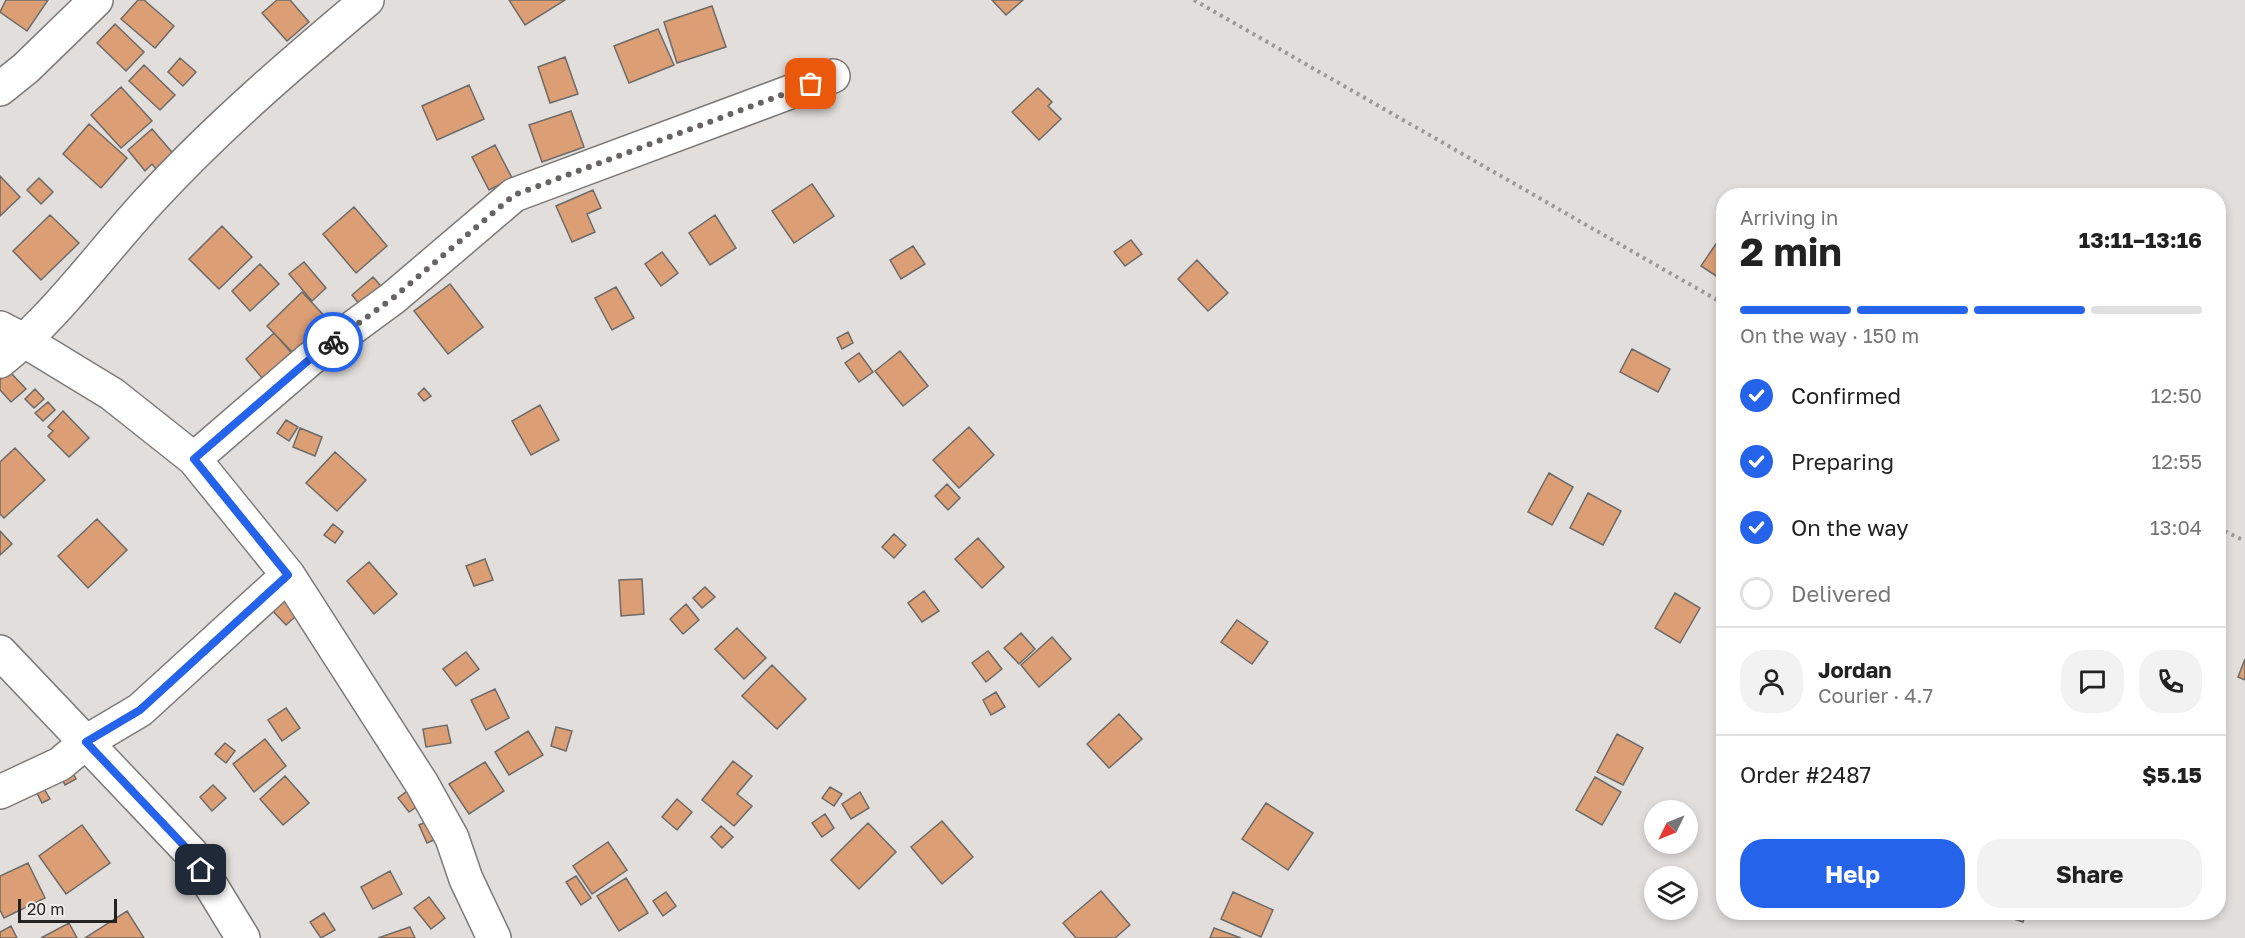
<!DOCTYPE html>
<html lang="en">
<head>
<meta charset="utf-8">
<style>
	:root { --surface:#fff; --page:#f2f2f2; --text:#222; --muted:#767676; --line:#e0e0e0; --accent:#2563eb }
	body { margin:0; font-family:"Golos Text",sans-serif; background:var(--page); color:var(--text); height:100vh; display:flex; flex-direction:column; font-size:22px; white-space:nowrap }
	* { box-sizing:border-box; margin:0 }
	p { font-size:20px; color:var(--muted) }
	.icon { flex:none; width:33px; height:33px; fill:none; stroke:currentColor; stroke-width:2; stroke-linecap:round; stroke-linejoin:round }
	.map { position:relative; flex:1; overflow:hidden }
	.drawer { position:absolute; left:1716px; top:188px; width:510px; height:732px; display:flex; flex-direction:column; background:var(--surface); border-radius:24px; box-shadow:0 3px 9px #0003 }
	.drawer>* { flex:none }
	.needle { width:39px; rotate:227deg }
	.fabs { position:absolute; left:1644px; top:800px; display:grid; gap:12px }
	.fabs a { display:grid; place-items:center; width:54px; height:54px; border-radius:50%; background:var(--surface); box-shadow:0 3px 9px #0003; font-size:30px }
	.scale { position:absolute; left:18px; bottom:15px; width:99px; box-sizing:border-box; padding-left:6px; border:3px solid #252322; border-top:0; font-size:16px; line-height:21px; white-space:nowrap; color:#252322; -webkit-text-stroke:4px #efebe9; paint-order:stroke }
	.pin { position:absolute; display:grid; place-items:center; width:51px; height:51px; color:#fff; margin:-26px; border-radius:12px; box-shadow:0 3px 9px #0006 }
	.courier { position:absolute; display:grid; place-items:center; width:60px; height:60px; margin:-30px; border:4px solid #2563eb; border-radius:50%; background:#fff; color:#222; box-shadow:0 2px 8px #0007 }
	.overview em { font-style:normal; font-weight:700 }
	.overview div { display:flex; flex-direction:column-reverse }
	.overview { display:flex; align-items:center; justify-content:space-between; height:102px; padding:0 24px }
	h1 { font-size:39px; font-weight:700; line-height:45px }
	.bar { display:grid; grid-template-columns:repeat(4,1fr); gap:9px 6px; align-content:center; height:72px; padding:0 24px }
	.bar i { height:8px; border-radius:4px; background:var(--line) }
	.bar .on { background:var(--accent) }
	.bar p { grid-column:span 4 }
	.line { display:flex; align-items:center; gap:15px; padding:0 24px; border-top:2px solid var(--line) }
	.line div { flex:1 }
	.round { display:grid; place-items:center; flex:none; width:63px; height:63px; border-radius:24px; background:var(--page) }
	ol { padding:0 24px; list-style:none }
	li { display:flex; align-items:center; gap:18px; height:66px }
	li p { margin-inline-start:auto }
	li .icon { padding:6px; border-radius:50%; background:var(--accent); color:#fff; stroke-width:4 }
	li:last-child { color:var(--muted) }
	li i { width:33px; height:33px; border:3px solid var(--line); border-radius:50% }
	.primary-button { display:flex; gap:12px; margin-top:auto; padding:12px 24px }
	.primary-button a { flex:1; height:69px; border-radius:24px; background:var(--accent); color:#fff; font-size:24px; font-weight:700; line-height:69px; text-align:center }
	.primary-button a+a { background:var(--page); color:var(--text) }
	.map>svg:first-child { display:block }
	.building { fill:#dc9f75; stroke:#6d6a68; stroke-width:1.5 }
	.lines { fill:none; stroke-linecap:round; stroke-linejoin:round }
	.minor-casing { stroke:#7d7a78; stroke-width:36 }
	.path { stroke:#9b9896; stroke-width:4; stroke-dasharray:3 4.5; stroke-linecap:butt }
	.minor { stroke:#fff; stroke-width:33 }
	.done { stroke:#676463; stroke-width:6; stroke-dasharray:0 10.8 }
	.route { stroke:#2563eb; stroke-width:8 }
</style>
</head>
<body>
<div class="map">
<svg width="2245" height="938" viewBox="0 0 2245 938">
	<rect width="100%" height="100%" fill="#e2dedc"/>
	<path class="building" d="M6,0H48L27,31L0,12Z
		M138,0H144L174,26L155,48L121,19Z
		M277,0H290L309,22L287,41L262,13Z
		M509,0H565L525,25Z
		M992,0H1023L1006,15Z
		M712,6L726,47L677,63L664,22Z
		M115,24L144,52L126,71L97,43Z
		M658,29L674,65L629,83L614,46Z
		M565,57L578,94L550,103L538,67Z
		M180,58L196,72L183,86L168,72Z
		M144,65L175,95L160,110L129,81Z
		M469,85L484,119L437,140L422,106Z
		M121,87L152,121L121,148L91,115Z
		M1038,88L1052,102L1048,106L1061,119L1039,140L1012,112Z
		M571,111L584,147L542,162L529,125Z
		M89,124L127,158L101,188L63,154Z
		M152,129L183,165L165,180L152,164L145,171L128,150Z
		M495,145L512,178L489,190L472,157Z
		M0,176L20,197L0,216Z
		M39,178L53,192L41,204L27,190Z
		M812,184L834,216L794,243L772,211Z
		M593,190L601,208L587,214L595,232L572,242L556,206Z
		M354,207L387,246L356,273L323,234Z
		M50,215L79,243L41,280L13,251Z
		M715,215L736,248L710,265L689,233Z
		M222,226L252,257L219,289L189,259Z
		M1724,232V281L1701,266Z
		M1131,240L1142,254L1125,266L1114,252Z
		M913,246L925,264L901,279L890,260Z
		M662,252L678,273L661,286L645,264Z
		M1197,260L1228,293L1208,311L1178,279Z
		M304,262L326,288L312,301L289,274Z
		M260,264L279,284L250,311L232,291Z
		M373,277L387,293L365,311L352,295Z
		M450,284L483,327L448,354L414,311Z
		M616,287L634,318L612,330L595,298Z
		M302,292L332,324L297,357L267,326Z
		M848,332L853,343L842,349L837,338Z
		M274,333L297,359L268,385L246,359Z
		M1632,349L1670,369L1658,392L1620,372Z
		M900,351L928,386L903,406L875,371Z
		M859,353L873,372L859,382L845,363Z
		M9,371L26,389L11,402L0,390V380Z
		M424,388L431,396L424,401L418,394Z
		M35,389L44,399L34,408L25,399Z
		M48,402L55,410L43,421L35,413Z
		M540,405L559,440L531,455L512,421Z
		M63,411L89,438L69,457L48,436L53,431L48,427Z
		M286,420L298,427L289,441L277,433Z
		M969,427L994,455L959,488L933,460Z
		M300,428L322,437L315,456L293,447Z
		M15,448L45,480L4,518L0,514V462Z
		M335,452L366,480L337,511L306,483Z
		M1549,473L1573,487L1552,525L1528,512Z
		M947,484L960,498L948,510L935,496Z
		M1588,493L1621,511L1603,545L1570,528Z
		M97,519L127,550L88,588L58,556Z
		M333,524L343,532L335,543L324,535Z
		M0,531L12,544L0,555Z
		M894,534L906,545L894,558L882,547Z
		M978,538L1004,567L982,588L955,559Z
		M485,559L493,580L474,586L466,566Z
		M369,562L397,594L374,614L347,581Z
		M642,579L644,614L621,616L619,580Z
		M705,587L715,597L702,608L693,598Z
		M286,589L304,609L286,625L268,606Z
		M924,591L939,611L922,622L908,603Z
		M1675,593L1700,608L1680,643L1655,628Z
		M686,604L699,620L683,634L670,619Z
		M1237,620L1268,642L1252,664L1221,642Z
		M737,628L766,658L744,679L715,649Z
		M1021,633L1035,649L1019,664L1004,648Z
		M1052,637L1071,659L1039,687L1021,665Z
		M988,651L1002,669L986,682L972,663Z
		M466,652L479,669L456,686L443,669Z
		M2245,659V680L2238,677Z
		M772,665L806,699L777,729L742,696Z
		M495,689L509,718L486,730L471,700Z
		M996,692L1005,707L991,715L983,700Z
		M286,708L300,728L282,741L268,720Z
		M1119,714L1142,739L1109,768L1087,744Z
		M447,725L451,743L426,747L423,729Z
		M556,727L572,731L566,751L551,746Z
		M528,731L543,755L509,775L495,752Z
		M1617,734L1643,748L1623,785L1597,772Z
		M265,739L286,766L254,792L233,764Z
		M225,743L235,751L226,763L215,754Z
		M733,761L752,776L737,794L752,806L734,826L702,800Z
		M485,762L504,791L469,814L449,784Z
		M70,767L76,779L65,785L59,772Z
		M285,776L309,803L283,825L260,799Z
		M1595,777L1621,792L1602,825L1576,810Z
		M42,785L50,799L42,803L35,789Z
		M213,785L226,798L212,811L200,797Z
		M414,786L425,801L409,812L398,798Z
		M830,787L842,794L834,806L822,798Z
		M860,792L869,808L851,819L842,804Z
		M677,799L692,812L677,830L662,817Z
		M1266,803L1313,833L1288,870L1242,839Z
		M825,814L834,828L822,837L812,823Z
		M435,818L443,836L427,843L419,825Z
		M942,821L973,857L942,884L911,847Z
		M868,823L896,852L859,889L831,860Z
		M82,825L110,863L66,894L39,856Z
		M721,826L733,837L722,848L711,837Z
		M608,842L627,870L592,894L573,866Z
		M28,863L45,898L4,918L0,910V876Z
		M390,871L402,894L373,909L361,887Z
		M576,876L591,898L581,905L566,882Z
		M626,878L648,913L619,931L597,896Z
		M1101,891L1130,925L1115,938H1076L1063,923Z
		M666,892L676,906L663,916L653,901Z
		M1233,892L1273,910L1261,937L1221,919Z
		M429,897L445,918L431,929L414,908Z
		M127,911L144,938H85Z
		M1993,912H2026L2023,922Z
		M324,913L335,930L321,938L310,922Z
		M69,923L77,938H41Z
		M11,926L17,938H0V932Z
		M410,927L415,938H378Z
		M1214,928L1241,938H1210Z"/>
	<g class="lines">
		<g class="minor-casing">
			<path id="minor" d="M0,89L26,68L96,0
				M0,328L25,341L112,394L194,459L288,575L140,710L86,742L60,764L0,792
				M0,361C57,316 100,254 149,201C216,128 291,64 367,0
				M194,459L310,359L393,298L514,195L833,76
				M288,575L422,784L452,838L466,879L494,938
				M0,652L191,853L243,938"/>
		</g>
		<path class="path" d="M1194,0L1724,304
			M2218,528L2245,541"/>
		<use href="#minor" class="minor"/>
	</g>
	<g class="lines">
		<path class="done" d="M333,342L393,298L514,195L811,84"/>
		<path class="route" d="M201,870L191,853L86,742L140,710L288,575L194,459L310,359L333,342"/>
	</g>
</svg>
<div class="fabs">
<a><svg class="needle" viewBox="-14 -14 28 28"><path d="M0-13l5 13h-10z" fill="#e53935"/><path d="M0 13l5-13h-10z" fill="#767676"/></svg></a>
<a><svg class="icon" aria-label="layers" viewBox="0 0 24 24"><path d="M12 4l9 5-9 5-9-5zM3 14l9 5 9-5"/></svg></a>
</div>
<div class="scale">20 m</div>
<div class="pin" style="left:811px;top:84px;background:#ea580c"><svg class="icon" aria-label="bag" viewBox="0 0 24 24"><path d="M5 8h14l-1 12H6zM9 8a3 3 0 0 1 6 0"/></svg></div>
<div class="pin" style="left:201px;top:870px;background:#1f2937"><svg class="icon" aria-label="home" viewBox="0 0 24 24"><path d="M3 11l9-7 9 7M6 9v11h12V9"/></svg></div>
<div class="courier" style="left:333px;top:342px"><svg class="icon" aria-label="bike" viewBox="0 0 24 24"><circle cx="6" cy="16" r="4"/><circle cx="18" cy="16" r="4"/><path d="M6 16l4-8h5l3 8M10 8l3 8H6M13 5h3"/></svg></div>
<section class="drawer">
<div class="overview"><div><h1>2 min</h1><p>Arriving in</p></div><em>13:11–13:16</em></div>
<div class="bar"><i class="on"></i><i class="on"></i><i class="on"></i><i></i><p>On the way · 150 m</p></div>
<ol>
<li><svg class="icon" aria-label="check" viewBox="0 0 24 24"><path d="M5 12l5 5 9-10"/></svg>Confirmed<p>12:50</p></li>
<li><svg class="icon" aria-label="check" viewBox="0 0 24 24"><path d="M5 12l5 5 9-10"/></svg>Preparing<p>12:55</p></li>
<li><svg class="icon" aria-label="check" viewBox="0 0 24 24"><path d="M5 12l5 5 9-10"/></svg>On the way<p>13:04</p></li>
<li><i></i>Delivered</li>
</ol>
<div class="line" style="height:108px"><a class="round"><svg class="icon" aria-label="person" viewBox="0 0 24 24"><circle cx="12" cy="8" r="4"/><path d="M4 21q1-7 8-7t8 7"/></svg></a><div><b>Jordan</b><p>Courier · 4.7</p></div><a class="round"><svg class="icon" aria-label="chat" viewBox="0 0 24 24"><path d="M4 5h16v11H9l-5 4z"/></svg></a><a class="round"><svg class="icon" aria-label="phone" viewBox="0 0 24 24"><path d="M5 4h4l2 5-3 2q2 4 5 5l2-3 5 2v4C11 20 4 13 5 4z"/></svg></a></div>
<div class="line" style="height:78px"><div>Order #2487</div><b>$5.15</b></div>
<div class="primary-button"><a>Help</a><a>Share</a></div>
</section>
</div>
</body>
</html>
